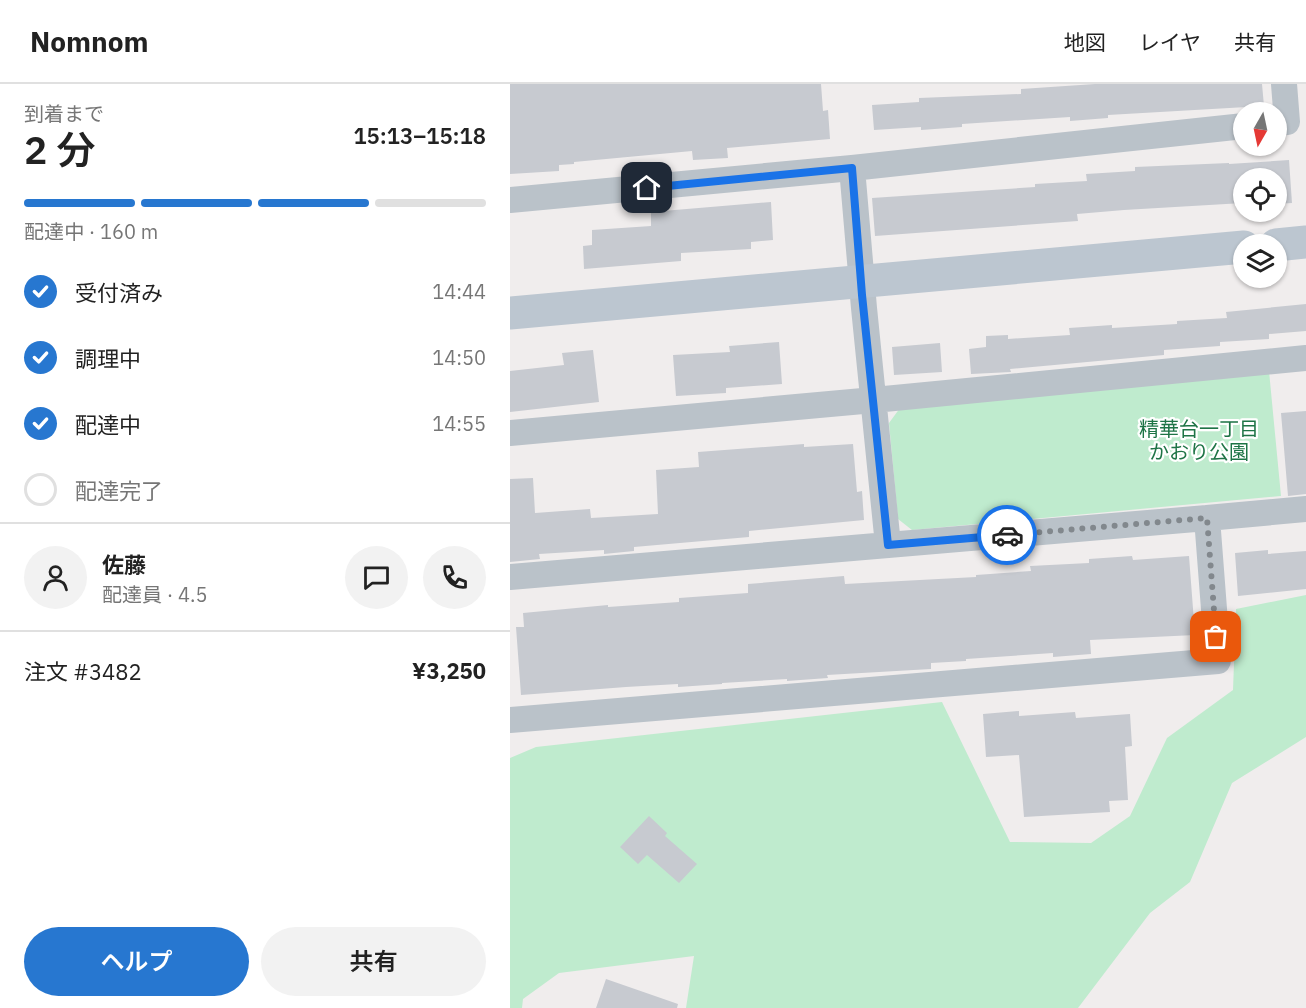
<!DOCTYPE html>
<html lang="ja">
<head>
<meta charset="utf-8">
<style>
	:root { --surface:#fff; --page:#f2f2f2; --text:#222; --muted:#767676; --line:#e0e0e0; --accent:#2777d0 }
	body { margin:0; font-family:"IBM Plex Sans","Noto Sans JP",sans-serif; background:var(--page); color:var(--text); height:100vh; display:flex; flex-direction:column; font-size:22px; white-space:nowrap }
	* { box-sizing:border-box; margin:0 }
	p { font-size:20px; color:var(--muted) }
	.icon { flex:none; width:33px; height:33px; fill:none; stroke:currentColor; stroke-width:2; stroke-linecap:round; stroke-linejoin:round }
	.map { position:relative; flex:1; overflow:hidden }
	.panel { display:flex; flex-direction:column; background:var(--surface); width:510px }
	.panel>* { flex:none }
	.needle { width:39px; rotate:189deg }
	.buttons { position:absolute; left:723px; top:18px; display:grid; gap:12px }
	.buttons a { display:grid; place-items:center; width:54px; height:54px; border-radius:50%; background:var(--surface); box-shadow:0 2px 4px #0004; font-size:30px }
	.pin { position:absolute; display:grid; place-items:center; width:51px; height:51px; color:#fff; margin:-26px; border-radius:12px; box-shadow:0 3px 9px #0006 }
	.courier { position:absolute; display:grid; place-items:center; width:60px; height:60px; margin:-30px; border:4px solid #1a73e8; border-radius:50%; background:#fff; color:#222; box-shadow:0 2px 8px #0007 }
	.summary em { font-style:normal; font-weight:600 }
	.summary div { display:flex; flex-direction:column-reverse }
	.summary { display:flex; align-items:center; justify-content:space-between; height:102px; padding:0 24px }
	h1 { font-size:39px; font-weight:600; line-height:45px }
	.bar { display:grid; grid-template-columns:repeat(4,1fr); gap:9px 6px; align-content:center; height:72px; padding:0 24px }
	.bar i { height:8px; border-radius:4px; background:var(--line) }
	.bar .on { background:var(--accent) }
	.bar p { grid-column:span 4 }
	.line { display:flex; align-items:center; gap:15px; padding:0 24px; border-top:2px solid var(--line) }
	.line div { flex:1 }
	.round { display:grid; place-items:center; flex:none; width:63px; height:63px; border-radius:32px; background:var(--page) }
	ol { padding:0 24px; list-style:none }
	li { display:flex; align-items:center; gap:18px; height:66px }
	li p { margin-inline-start:auto }
	li .icon { padding:6px; border-radius:50%; background:var(--accent); color:#fff; stroke-width:4 }
	li:last-child { color:var(--muted) }
	li i { width:33px; height:33px; border:3px solid var(--line); border-radius:50% }
	.button { display:flex; gap:12px; margin-top:auto; padding:12px 24px }
	.button a { flex:1; height:69px; border-radius:36px; background:var(--accent); color:#fff; font-size:24px; font-weight:600; line-height:69px; text-align:center }
	.button a+a { background:var(--page); color:var(--text) }
	header { display:flex; align-items:center; gap:36px; box-sizing:border-box; height:84px; padding:0 30px; background:var(--surface); border-bottom:2px solid var(--line) }
	header strong { font-size:28px }
	nav { display:flex; gap:33px; margin-inline-start:auto; font-size:21px }
	main { display:flex; flex:1; min-height:0 }
	.map>svg:first-child { display:block }
	.green { fill:#bfebce }
	.building { fill:#c7cad0 }
	.lines { fill:none; stroke-linecap:round; stroke-linejoin:round }
	.street { stroke:#bac2c9; stroke-width:26 }
	.secondary { stroke:#bcc6d0; stroke-width:33 }
	.done { stroke:#82888d; stroke-width:6; stroke-dasharray:0 10.8 }
	.route { stroke:#1a73e8; stroke-width:8 }
	.labels { text-anchor:middle; stroke-width:4.5; stroke-linejoin:round; paint-order:stroke }
	.park-label { font-size:20px; fill:#1e7446; stroke:#fff }
</style>
</head>
<body>
<header>
<strong>Nomnom</strong>
<nav><a>地図</a><a>レイヤ</a><a>共有</a></nav>
</header>
<main>
<section class="panel">
<div class="summary"><div><h1>2 分</h1><p>到着まで</p></div><em>15:13–15:18</em></div>
<div class="bar"><i class="on"></i><i class="on"></i><i class="on"></i><i></i><p>配達中 · 160 m</p></div>
<ol>
<li><svg class="icon" aria-label="check" viewBox="0 0 24 24"><path d="M5 12l5 5 9-10"/></svg>受付済み<p>14:44</p></li>
<li><svg class="icon" aria-label="check" viewBox="0 0 24 24"><path d="M5 12l5 5 9-10"/></svg>調理中<p>14:50</p></li>
<li><svg class="icon" aria-label="check" viewBox="0 0 24 24"><path d="M5 12l5 5 9-10"/></svg>配達中<p>14:55</p></li>
<li><i></i>配達完了</li>
</ol>
<div class="line" style="height:108px"><a class="round"><svg class="icon" aria-label="person" viewBox="0 0 24 24"><circle cx="12" cy="8" r="4"/><path d="M4 21q1-7 8-7t8 7"/></svg></a><div><b>佐藤</b><p>配達員 · 4.5</p></div><a class="round"><svg class="icon" aria-label="chat" viewBox="0 0 24 24"><path d="M4 5h16v11H9l-5 4z"/></svg></a><a class="round"><svg class="icon" aria-label="phone" viewBox="0 0 24 24"><path d="M5 4h4l2 5-3 2q2 4 5 5l2-3 5 2v4C11 20 4 13 5 4z"/></svg></a></div>
<div class="line" style="height:78px"><div>注文 #3482</div><b>¥3,250</b></div>
<div class="button"><a>ヘルプ</a><a>共有</a></div>
</section>
<div class="map">
<svg width="796" height="924" viewBox="0 0 796 924">
	<rect width="100%" height="100%" fill="#f0eded"/>
	<path class="green" d="M759,287L771,412L402,446L388,435L379,339L390,324Z
		M796,511V653L722,699L680,798L640,829L568,924H176L184,872L49,889L13,915L12,924H0V674L26,663L432,618L500,758L581,759L620,732L657,654L723,606L726,525Z"/>
	<path class="building" d="M0,0H311L313,27L318,26L320,55L217,64L218,74L183,76L182,67L64,78V80L49,81V87L0,90Z
		M585,0H752L754,22L598,31V34L560,37V33L452,40V43L411,46V43L364,46L362,21L409,18V14L511,10V5Z
		M779,76L782,119L766,120V94H734V122L733,119L614,126L567,130L568,137L365,152L362,114L525,103V100L577,97L576,90L625,87V83L719,79V80Z
		M261,118L263,156L241,158V165L171,169V177L74,185L73,162L82,161V146L141,142V128Z
		M796,220V247L759,250V255L710,258V262L654,266V271L500,285L501,288L461,290L459,265L476,263V252L498,251V255L560,251L559,244L602,241V244L667,240V237L717,234L716,228Z
		M269,258L272,300L216,304V309L166,312L163,271L220,268L219,262Z
		M430,259L432,288L384,291L382,263Z
		M83,266L89,318L0,328V287L54,281L52,269Z
		M796,327V410L778,412L771,329Z
		M294,360V363L343,360L347,408L352,407L354,436L239,447V453L124,463V467L94,470V466L29,470L30,475L0,478V395L23,394L25,429L80,425L81,434L148,430L146,386L189,383L188,368Z
		M758,466V470L796,467V505L728,512L725,469Z
		M622,472L623,476L679,472L685,551L580,556L581,570L543,573V569L456,575V577L421,579V585L317,591L318,594L277,597V595L212,599V600L168,603V600L116,603L11,611L6,543H14L13,529L98,521V523L169,518V514L238,509V500L334,492L335,500L466,493V491L521,487L520,482L579,479V475Z
		M509,627V632L565,628L566,634L620,630L622,662L615,663L618,716L599,717L600,728L514,733L509,671L476,673L473,630Z
		M139,732L157,749L155,752L187,780L169,799L137,771L128,780L110,763Z
		M96,895L168,920L167,924H86Z"/>
	<g class="lines">
		<path class="street" d="M766,39L777,38L774,0
			M0,116L342,84L734,42
			M0,349L364,316L796,274
			M697,434L796,425
			M0,493L378,461
			M0,636L708,577L697,434L378,461L354,224L342,84"/>
		<path class="secondary" d="M766,161L796,158
			M0,229L734,163"/>
	</g>
	<g class="lines">
		<path class="done" d="M497,451L697,434L706,553"/>
		<path class="route" d="M137,104L342,84L352,211L378,461L497,451"/>
	</g>
	<g class="labels">
		<g class="park-label">
			<text x="689" y="352">精華台一丁目<tspan x="689" dy="23">かおり公園</tspan></text>
		</g>
	</g>
</svg>
<div class="buttons">
<a><svg class="needle" viewBox="-14 -14 28 28"><path d="M0-13l5 13h-10z" fill="#e53935"/><path d="M0 13l5-13h-10z" fill="#767676"/></svg></a>
<a><svg class="icon" aria-label="locate" viewBox="0 0 24 24"><circle cx="12" cy="12" r="6"/><path d="M12 2v4M12 18v4M2 12h4M18 12h4"/></svg></a>
<a><svg class="icon" aria-label="layers" viewBox="0 0 24 24"><path d="M12 4l9 5-9 5-9-5zM3 14l9 5 9-5"/></svg></a>
</div>
<div class="pin" style="left:706px;top:553px;background:#ea580c"><svg class="icon" aria-label="bag" viewBox="0 0 24 24"><path d="M5 8h14l-1 12H6zM9 8a3 3 0 0 1 6 0"/></svg></div>
<div class="pin" style="left:137px;top:104px;background:#1f2937"><svg class="icon" aria-label="home" viewBox="0 0 24 24"><path d="M3 11l9-7 9 7M6 9v11h12V9"/></svg></div>
<div class="courier" style="left:497px;top:451px"><svg class="icon" aria-label="car" viewBox="0 0 24 24"><path d="M5 17H2v-5l4-1 3-4h7l3 4 3 1v5h-3M9 17h6M6 11h13"/><circle cx="7" cy="17" r="2"/><circle cx="17" cy="17" r="2"/></svg></div>
</div>
</main>
</body>
</html>
